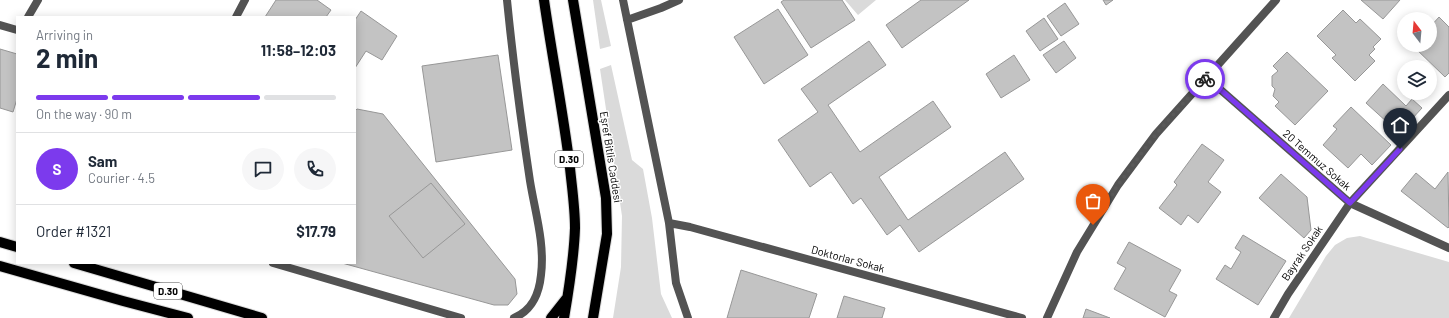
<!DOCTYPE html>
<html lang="en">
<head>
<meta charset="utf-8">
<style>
	:root { --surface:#fff; --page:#f6f6f7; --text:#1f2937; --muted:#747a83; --line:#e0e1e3; --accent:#7c3aed }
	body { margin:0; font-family:Barlow,sans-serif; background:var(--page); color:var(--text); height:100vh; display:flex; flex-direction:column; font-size:15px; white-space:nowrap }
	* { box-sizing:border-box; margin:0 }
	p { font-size:13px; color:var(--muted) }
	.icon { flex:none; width:22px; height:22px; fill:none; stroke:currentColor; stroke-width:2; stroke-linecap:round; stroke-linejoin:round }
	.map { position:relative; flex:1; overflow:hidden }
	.sheet { position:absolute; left:16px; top:16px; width:340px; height:248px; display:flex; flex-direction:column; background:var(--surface); border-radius:0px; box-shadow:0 2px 10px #0003 }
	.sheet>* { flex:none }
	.needle { width:26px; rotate:344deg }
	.tools { position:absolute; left:1397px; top:12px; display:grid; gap:8px }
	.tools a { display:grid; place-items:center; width:40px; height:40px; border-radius:50%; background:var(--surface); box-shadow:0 2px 10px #0003; font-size:20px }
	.pin { position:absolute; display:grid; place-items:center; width:34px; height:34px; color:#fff; margin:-41px -17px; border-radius:50% 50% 50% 0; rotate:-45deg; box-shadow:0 0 4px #0007 }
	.pin .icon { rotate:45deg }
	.courier { position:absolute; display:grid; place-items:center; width:40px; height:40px; margin:-20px; border:3px solid #7c3aed; border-radius:50%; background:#fff; color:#222; box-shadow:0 1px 5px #0007 }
	.summary em { font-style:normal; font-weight:700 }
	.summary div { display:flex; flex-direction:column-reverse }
	.summary { display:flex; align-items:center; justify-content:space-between; height:68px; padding:0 20px }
	h1 { font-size:26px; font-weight:700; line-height:30px }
	.bar { display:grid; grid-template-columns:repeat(4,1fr); gap:6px 4px; align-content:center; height:48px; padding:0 20px }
	.bar i { height:5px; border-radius:3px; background:var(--line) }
	.bar .current { background:var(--accent) }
	.bar p { grid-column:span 4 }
	.line { display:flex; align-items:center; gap:10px; padding:0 20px; border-top:1px solid var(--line) }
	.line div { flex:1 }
	.round { display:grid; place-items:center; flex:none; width:42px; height:42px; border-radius:21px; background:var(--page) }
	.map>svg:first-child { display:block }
	.green { fill:#dadada }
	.building { fill:#c3c3c3; stroke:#979797 }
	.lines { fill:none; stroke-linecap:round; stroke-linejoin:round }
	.primary-casing { stroke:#dbdbdb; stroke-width:12 }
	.lane { stroke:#535353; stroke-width:8 }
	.street { stroke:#535353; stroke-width:8 }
	.primary { stroke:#000; stroke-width:10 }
	.done { stroke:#595959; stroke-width:4; stroke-dasharray:0 7.2 }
	.route { stroke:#7c3aed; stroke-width:5 }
	.labels { text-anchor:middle; stroke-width:3; stroke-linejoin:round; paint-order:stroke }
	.shield { fill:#fff; stroke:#4c4c4c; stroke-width:1 }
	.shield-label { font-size:10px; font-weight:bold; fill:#000 }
	.street-label { font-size:11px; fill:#000; stroke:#fff }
</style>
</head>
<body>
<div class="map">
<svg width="1449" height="318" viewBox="0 0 1449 318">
	<rect width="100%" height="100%" fill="#fff"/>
	<path class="green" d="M593,0H601L611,46L600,49Z
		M845,0H876L858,15Z
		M611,65L632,160L643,169L652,218L661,294L672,318H613L621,267L622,216L600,69Z
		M1360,236L1449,262V318H1289L1326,256L1335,245L1347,238Z"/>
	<path class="building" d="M276,0H317L331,10L326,17H265Z
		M784,0H842L855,20L811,48L781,2Z
		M921,0H969L902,48L886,25Z
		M1103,0H1113L1106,5Z
		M1361,0H1400L1383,19Z
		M1065,3L1079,24L1061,36L1047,16Z
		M778,9L808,55L764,84L734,37Z
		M1343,10L1356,23L1360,19L1381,39L1373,47L1375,49L1369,55L1375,61L1355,81L1332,58L1336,55L1317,36Z
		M361,11L397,36L382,60L366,51L355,68V20Z
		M1439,17L1449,27V73L1445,77L1412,45H1430V27Z
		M1044,18L1058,39L1040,51L1026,31Z
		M869,41L886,65L828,105L860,152L933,101L951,127L879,177L908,220L1005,152L1024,179L919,252L900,225L887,235L861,198L853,204L831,172L810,187L778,140L818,112L801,89Z
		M1064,41L1076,58L1056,73L1043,55Z
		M0,49L17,54V99L13,112L0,108Z
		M1287,52L1328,91L1295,125L1275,106L1279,102L1273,96L1275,89L1272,86V76L1278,71L1273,66Z
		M498,55L512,150L436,162L422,66Z
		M1014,55L1030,80L1001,98L986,74Z
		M1383,84L1406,106L1412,99L1422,108L1399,133L1366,103Z
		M1351,107L1391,145L1372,165L1361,154L1348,168L1323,145L1337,129L1333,126Z
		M357,109L383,114L515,279L517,294L508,305H494L342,263H355V111Z
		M1202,144L1224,160L1208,182L1221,192L1198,223L1188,215L1181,225L1159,208L1177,185L1174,182Z
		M1448,172L1449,227L1448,228L1401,191L1416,173L1435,189Z
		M1281,174L1307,197L1311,230L1304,238L1259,198Z
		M431,183L465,224L423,258L389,216Z
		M1243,235L1286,261L1258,305L1216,279L1225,265L1231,269L1241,252L1235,248Z
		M1129,242L1181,270L1169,291L1177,295L1165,317L1114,289L1126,268L1117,263Z
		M741,270L817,294L809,318H727Z
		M844,296L885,308L882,318H837Z
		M1086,309L1110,318H1083Z"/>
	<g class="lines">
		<g class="primary-casing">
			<path id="primary" d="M544,0C552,56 563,111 570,168C572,188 575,208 575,228C574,258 569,289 564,318
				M573,0L606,198L607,234L593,318
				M0,242L17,247
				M74,263L262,318
				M0,266L123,301L188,318
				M551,318L566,299"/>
		</g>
		<path class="lane" d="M507,0C513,61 521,121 530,181C535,212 545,243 541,275C539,295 532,310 514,318
			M273,263L461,318"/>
		<path class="street" d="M623,0L669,223L676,283L688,318
			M28,17L38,0
			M236,17L245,0
			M627,20L661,8L679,0
			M0,25L17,30
			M1206,77L1350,203L1449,248
			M669,223L690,227L1022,318
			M1047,318L1077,252L1118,185L1156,134L1276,0
			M1274,318L1288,294L1350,203L1449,95"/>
		<use href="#primary" class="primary"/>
	</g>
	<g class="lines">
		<path class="done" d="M1093,225L1118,185L1156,134L1205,79"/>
		<path class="route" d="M1205,79L1206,77L1350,203L1400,149"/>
	</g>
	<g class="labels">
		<g class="shield">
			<rect x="555" y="151" width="28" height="16" rx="3"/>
			<rect x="154" y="283" width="28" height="16" rx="3"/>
		</g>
		<g class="shield-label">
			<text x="569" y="163">D.30</text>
			<text x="168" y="295">D.30</text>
		</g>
		<g class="street-label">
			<text transform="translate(611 157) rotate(81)" y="4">Eşref Bitlis Caddesi</text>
			<text transform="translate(1317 160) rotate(41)" y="4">20 Temmuz Sokak</text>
			<text transform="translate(1302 253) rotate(-56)" y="4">Bayrak Sokak</text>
			<text transform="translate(848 259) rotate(15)" y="4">Doktorlar Sokak</text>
		</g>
	</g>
</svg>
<div class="tools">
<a><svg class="needle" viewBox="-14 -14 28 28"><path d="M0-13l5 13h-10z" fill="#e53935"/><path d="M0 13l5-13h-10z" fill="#747a83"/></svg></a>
<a><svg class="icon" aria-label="layers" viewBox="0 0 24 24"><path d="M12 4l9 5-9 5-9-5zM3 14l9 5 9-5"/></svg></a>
</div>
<div class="pin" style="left:1093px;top:225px;background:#ea580c"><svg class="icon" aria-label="bag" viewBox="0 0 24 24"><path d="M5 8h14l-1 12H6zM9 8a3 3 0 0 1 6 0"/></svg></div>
<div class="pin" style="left:1400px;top:149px;background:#1f2937"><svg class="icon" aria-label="home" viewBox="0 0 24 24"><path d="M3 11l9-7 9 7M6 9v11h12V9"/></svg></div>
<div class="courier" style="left:1205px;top:79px"><svg class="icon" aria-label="bike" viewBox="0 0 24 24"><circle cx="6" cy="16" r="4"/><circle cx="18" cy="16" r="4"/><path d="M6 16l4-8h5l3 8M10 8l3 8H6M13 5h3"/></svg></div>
<section class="sheet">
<div class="summary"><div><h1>2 min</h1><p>Arriving in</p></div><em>11:58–12:03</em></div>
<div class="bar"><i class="current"></i><i class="current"></i><i class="current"></i><i></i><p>On the way · 90 m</p></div>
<div class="line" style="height:72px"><b class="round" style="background:var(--accent);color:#fff">S</b><div><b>Sam</b><p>Courier · 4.5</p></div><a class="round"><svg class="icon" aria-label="chat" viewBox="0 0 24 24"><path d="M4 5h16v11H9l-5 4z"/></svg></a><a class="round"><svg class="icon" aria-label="phone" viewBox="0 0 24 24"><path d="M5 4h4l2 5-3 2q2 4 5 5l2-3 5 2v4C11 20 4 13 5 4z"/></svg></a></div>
<div class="line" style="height:52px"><div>Order #1321</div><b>$17.79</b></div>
</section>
</div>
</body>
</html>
